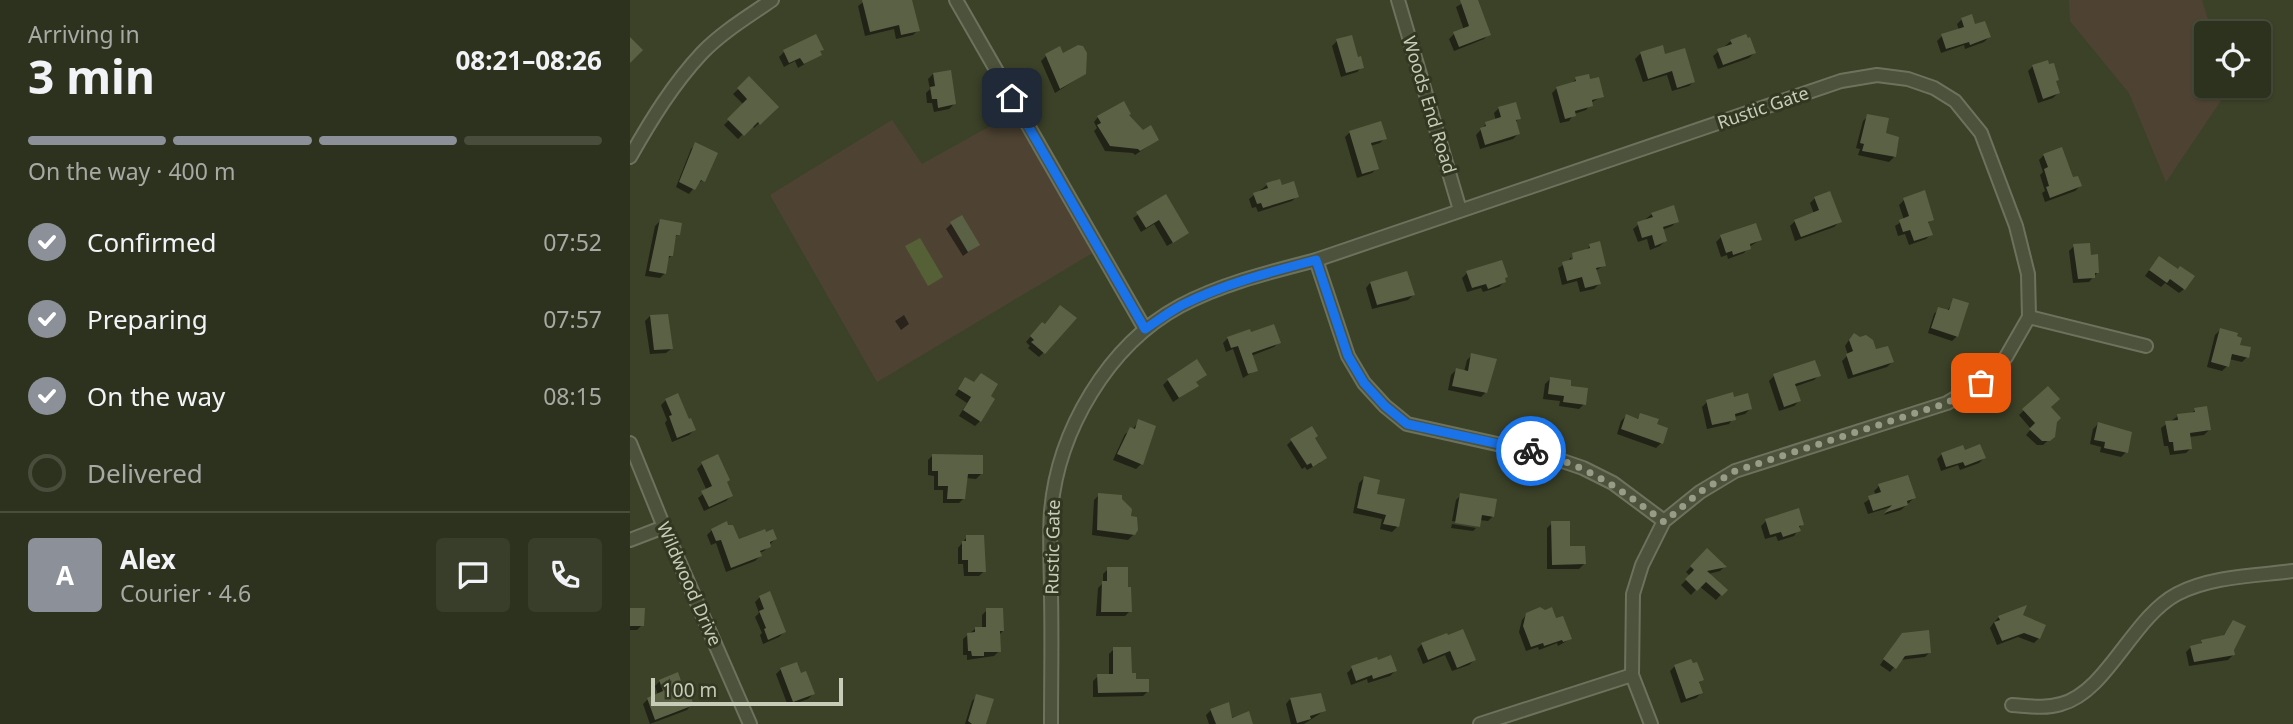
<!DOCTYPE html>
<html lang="en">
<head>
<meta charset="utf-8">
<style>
	:root { --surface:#2d321e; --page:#393e2b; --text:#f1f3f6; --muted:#a7aaa4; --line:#484d3c; --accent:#8c9099 }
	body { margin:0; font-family:"Noto Sans",sans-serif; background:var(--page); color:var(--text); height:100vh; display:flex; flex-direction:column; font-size:26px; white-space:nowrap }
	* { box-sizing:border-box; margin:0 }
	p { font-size:23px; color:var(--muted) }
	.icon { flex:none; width:38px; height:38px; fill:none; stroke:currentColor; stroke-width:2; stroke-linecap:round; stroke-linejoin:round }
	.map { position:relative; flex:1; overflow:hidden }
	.panel { display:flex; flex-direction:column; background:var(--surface); width:630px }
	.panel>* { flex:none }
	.buttons { position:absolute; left:1564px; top:21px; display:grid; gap:14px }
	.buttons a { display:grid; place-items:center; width:77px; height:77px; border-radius:7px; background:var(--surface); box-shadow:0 2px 5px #0004,0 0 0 2px var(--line); font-size:35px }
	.scale { position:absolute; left:21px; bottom:18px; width:192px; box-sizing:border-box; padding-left:7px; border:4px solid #c7ccb9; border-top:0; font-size:19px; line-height:24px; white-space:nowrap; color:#c7ccb9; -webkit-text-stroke:5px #323721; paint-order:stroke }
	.pin { position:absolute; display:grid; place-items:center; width:60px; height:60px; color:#fff; margin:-30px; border-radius:14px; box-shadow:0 4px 10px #0006 }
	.courier { position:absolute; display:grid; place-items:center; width:70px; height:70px; margin:-35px; border:5px solid #1a73e8; border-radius:50%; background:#fff; color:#222; box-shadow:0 2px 9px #0007 }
	.headline em { font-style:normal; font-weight:700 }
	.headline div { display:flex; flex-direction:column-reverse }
	.headline { display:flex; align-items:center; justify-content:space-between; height:119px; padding:0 28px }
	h1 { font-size:46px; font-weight:700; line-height:52px }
	.bar { display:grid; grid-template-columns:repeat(4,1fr); gap:10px 7px; align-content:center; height:84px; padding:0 28px }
	.bar i { height:9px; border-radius:5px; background:var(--line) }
	.bar .active { background:var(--accent) }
	.bar p { grid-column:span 4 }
	.line { display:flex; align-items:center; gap:18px; padding:0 28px; border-top:2px solid var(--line) }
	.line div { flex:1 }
	.round { display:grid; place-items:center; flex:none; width:74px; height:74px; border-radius:7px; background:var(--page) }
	ol { padding:0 28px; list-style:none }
	li { display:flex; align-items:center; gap:21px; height:77px }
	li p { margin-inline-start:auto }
	li .icon { padding:7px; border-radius:50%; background:var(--accent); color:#fff; stroke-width:4 }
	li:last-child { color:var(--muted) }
	li i { width:38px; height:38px; border:4px solid var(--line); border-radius:50% }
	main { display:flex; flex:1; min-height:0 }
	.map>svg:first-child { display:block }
	.green { fill:#4e4333 }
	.water { fill:#566036 }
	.shadow { fill:#0007 }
	.building { fill:#5b6144 }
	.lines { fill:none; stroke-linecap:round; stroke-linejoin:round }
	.minor-casing { stroke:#6d725d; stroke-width:16 }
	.minor { stroke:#4d523c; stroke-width:12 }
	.done { stroke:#969c86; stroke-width:7; stroke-dasharray:0 12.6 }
	.route { stroke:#1a73e8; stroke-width:9 }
	.labels { text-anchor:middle; stroke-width:6; stroke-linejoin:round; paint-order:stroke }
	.street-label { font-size:18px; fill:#c7ccb9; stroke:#323721 }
</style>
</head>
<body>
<main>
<section class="panel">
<div class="headline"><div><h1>3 min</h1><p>Arriving in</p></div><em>08:21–08:26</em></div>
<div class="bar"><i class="active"></i><i class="active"></i><i class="active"></i><i></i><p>On the way · 400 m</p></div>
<ol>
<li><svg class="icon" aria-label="check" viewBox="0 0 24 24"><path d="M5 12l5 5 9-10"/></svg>Confirmed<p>07:52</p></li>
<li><svg class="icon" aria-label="check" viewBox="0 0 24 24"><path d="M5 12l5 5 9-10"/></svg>Preparing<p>07:57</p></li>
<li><svg class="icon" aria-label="check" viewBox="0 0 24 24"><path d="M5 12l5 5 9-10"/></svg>On the way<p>08:15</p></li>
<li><i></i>Delivered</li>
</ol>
<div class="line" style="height:126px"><b class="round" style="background:var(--accent);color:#fff">A</b><div><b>Alex</b><p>Courier · 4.6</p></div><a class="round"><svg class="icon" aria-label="chat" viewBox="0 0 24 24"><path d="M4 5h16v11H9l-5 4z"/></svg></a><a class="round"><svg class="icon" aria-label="phone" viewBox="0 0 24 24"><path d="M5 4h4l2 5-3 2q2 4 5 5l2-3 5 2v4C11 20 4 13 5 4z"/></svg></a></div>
</section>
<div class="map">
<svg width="1663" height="724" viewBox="0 0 1663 724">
	<rect width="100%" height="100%" fill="#3c4228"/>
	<path class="green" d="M1439,0H1572L1582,33H1577V86H1594L1596,93L1536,182L1499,93L1440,21Z
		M382,114L464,252L247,382L140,195L262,120L292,164Z"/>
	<path class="water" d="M290,238L313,277L298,286L275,246Z"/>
	<path class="shadow" d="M236,0H280L288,30L283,35L266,39L264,29L235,36L228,6Z
		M838,0H846L859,34L854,39L824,51L819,39L824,34L834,30L826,7Z
		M1332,19L1359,37L1354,42L1335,49L1334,45L1311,53L1307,41L1312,36L1329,30L1327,24Z
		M707,41L727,59L732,67L727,72L711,77L702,46Z
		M1101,41L1124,53L1119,58L1088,69L1083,56Z
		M1032,47L1034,56L1064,81L1059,86L1042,91L1037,75L1013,82L1005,59L1010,54Z
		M154,52H189L190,55L168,68L165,61L154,67L149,57Z
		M416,56L455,74L425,93L411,61Z
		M1403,66L1424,82L1428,93L1423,98L1408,103L1398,71Z
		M303,74L324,104L319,109L304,112L302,103H297L296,93L300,89L298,79Z
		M119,79L146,107L124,128L122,125L108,139L94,125L114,105L103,94Z
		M946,79L972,96L961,103L956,110L944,114L939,121L930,123L922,93L927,88L940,85Z
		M869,108L889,118L885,123L888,134L883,139L850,149L846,135L856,124L866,121L864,113Z
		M497,116L512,132L527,140L505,155L503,153L475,151L464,131L467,128L464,122L468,117Z
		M1238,116L1254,134L1264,157L1259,162L1228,155L1230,149L1226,148L1233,121Z
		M720,132L755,138L750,143L740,146L747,168L742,173L727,178L715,137Z
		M66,144L73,180L66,185L59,194L46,187L61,149Z
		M1414,155L1442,180L1450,186L1445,191L1415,202L1412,193L1415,191L1410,175L1413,172L1409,160Z
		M637,185L651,187L667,196L662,201L628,212L626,207L622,208L619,199Z
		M535,197L552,237L537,246L524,224L511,232L503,218Z
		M1185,198L1209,222L1204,227L1165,241L1160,226L1165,221L1184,214L1180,203Z
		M1274,200L1302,219L1297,224L1301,234L1296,239L1279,245L1275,234L1268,236L1265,226L1274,220L1269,205Z
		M1022,214L1047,221L1042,226L1032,230L1035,241L1030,246L1020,250L1017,239L1008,242L1003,229Z
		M30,221L48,234L44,238L41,256L37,260L35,273L30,278L15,276L25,226Z
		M321,224L348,245L333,256L316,229Z
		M1091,237L1130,240L1119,247L1114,253L1098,259L1097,255L1091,257L1086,242Z
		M960,246L975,265L965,271L969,284L964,289L950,292L947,281L932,285L928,268L938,262L941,257L944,268V256H942L955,251Z
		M1444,246L1459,257L1467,273L1459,282L1443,283L1439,251Z
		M1524,263L1554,289L1549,293L1535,283L1531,287L1515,276Z
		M837,273L873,279L874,282L869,287L853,292L851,288L837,292L832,278Z
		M740,283L783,295L778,300L742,309L736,288Z
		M1324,300L1327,336L1322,341L1298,333L1304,314L1309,309L1317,311Z
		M274,315L279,324L271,330L265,321Z
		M20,316L41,349L36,353L20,354L15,321Z
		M414,326V352L409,357L398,348L400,346L396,342L407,329Z
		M1590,330L1617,357L1612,362L1599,359L1597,366L1592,371L1577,367L1585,335Z
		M619,334L649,342L644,347L621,356L626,370L613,378L603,349L596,352L593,343L598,338Z
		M1219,340L1245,352L1262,362L1257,367L1218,379L1212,361L1218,355L1215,346Z
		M842,355L856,392L851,397L818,390L821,375L826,370L834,372L837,360Z
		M1189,375L1184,380L1164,387L1169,401L1164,406L1149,411L1139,381L1144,376Z
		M335,379L350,421L345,426L329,416L337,403L325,395Z
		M920,379L939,388L954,404L949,409L929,406L930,401L913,399L915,384Z
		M538,380L565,383L561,390L543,402L533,385Z
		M1417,388L1419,407L1425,421L1423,436L1413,445H1407L1396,435L1401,429L1389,415Z
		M1103,399L1120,409L1115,414L1104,417L1099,424L1077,429L1072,407L1077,402Z
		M36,400L64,430L59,435L42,442L35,423L37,420L31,405Z
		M1565,410L1579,430L1574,435L1559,437L1561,448L1556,453L1540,455L1538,446H1534L1531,428L1548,416L1561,414Z
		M1011,415L1031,443L1026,448L987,434L991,421L996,416L1006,420Z
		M509,421L511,464L506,469L483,460L495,434L502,430Z
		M1468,424L1496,452L1491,457L1470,452L1471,447L1460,444L1463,429Z
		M683,439L690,463L677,470L675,467L672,469L657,445L662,440Z
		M1333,452L1354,458L1349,463L1330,470L1328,465L1311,471L1307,459L1312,454Z
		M303,455L351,474L346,479L336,478L334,498L329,503H313V490H304V476L298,475V460Z
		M72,464L96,483L101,496L96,501L74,511L68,498L77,491L67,469Z
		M734,478L767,527L762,532L750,529L752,519L723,513L729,483Z
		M1249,486L1284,498L1271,510L1254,515L1261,507L1238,514L1234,503L1246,495L1244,491Z
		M469,495L499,518L504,534L498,540L462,535L464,500Z
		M831,495L863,516L858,521L849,520L847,528V525L822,521L826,500Z
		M1136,521L1172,524L1164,536L1148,541L1146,536L1135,539L1131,526Z
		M922,523L938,548L954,564L949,569H917V528Z
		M822,524L846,528L843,531L821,528Z
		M97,527L108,541L145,539L134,551L129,553L130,556L125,561L96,572L86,543L81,545L77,535L82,530Z
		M337,537L354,571L349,576H334L333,564H328V548Z
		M1077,550L1094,567L1090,571L1078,574L1095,590L1086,600L1069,586L1061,595L1051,585L1060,576L1056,572Z
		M478,569L500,611L495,616H466L468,588L473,583V574Z
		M130,597L154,632L149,637L133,644L130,635L132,633L125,617L129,613L125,602Z
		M0,610L12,625L7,630H0Z
		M357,610L373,631L369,635V651L364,656L337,660V655H333V639L345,629L352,628V615Z
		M897,614L925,621L940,639L928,646L927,643L909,650L908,647L896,651L889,632L892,620Z
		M1391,616L1409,638L1404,643L1388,637L1367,645L1360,628L1364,622L1369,617Z
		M1603,622V655L1598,660L1559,666L1556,652L1561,647L1568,646L1572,642L1592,637Z
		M816,635L844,660L839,665L822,671L815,655L793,664L787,649L792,644Z
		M1267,640L1300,652L1295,657L1270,660L1260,672L1250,665Z
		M484,649L504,681L518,691L513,696L463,697V681L468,676H479V654Z
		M1045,666L1072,680L1068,684L1071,693L1066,698L1051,703L1040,671Z
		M722,668L765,671L760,676L738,683L737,679L721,685L717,673Z
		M151,669L170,675L183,694L178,699L158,706L146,674Z
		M30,681L61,705L57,710L20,724L13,704L18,699L28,695L25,686Z
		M347,696L354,724H335L342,701Z
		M660,699L694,711L674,724H661L656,704Z
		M581,710L600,718L618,713L622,724H579L576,715Z"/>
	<path class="building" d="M232,0H282L290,31L271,35L269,25L240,32Z
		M830,0H848L861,35L829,47L823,32L839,26Z
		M1342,14L1345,24L1355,21L1361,37L1340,45L1339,42L1316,49L1311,34L1334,27L1331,18Z
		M186,34L194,50L190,51L192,55L174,64L170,58L159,63L153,50Z
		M1116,34L1118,38L1120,37L1126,53L1093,65L1087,49L1102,44L1100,40Z
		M722,35L728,57L731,56L734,68L716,73L706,39Z
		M0,37L13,50L0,63Z
		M448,45L453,46L457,53L456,74L430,89L415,54L430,46L433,53Z
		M1033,45L1035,54L1055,48L1065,82L1047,88L1042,71L1018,79L1010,52Z
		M1418,60L1419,64L1424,63L1429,80L1426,81L1430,93L1413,99L1402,65Z
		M321,70L326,104L308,108L307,99H302L300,87L305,86L303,73Z
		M959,74L960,79L969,77L974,97L962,100L963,106L945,111L946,116L935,119L926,87L946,81L945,77Z
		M119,76L149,107L130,125L128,122L114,136L97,119L117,99L107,88Z
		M494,101L501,114L499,115L513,130L521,125L529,140L510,151L508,149L480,146L467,125L471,123L467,116Z
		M886,102L891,119L886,120L890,134L855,145L850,128L856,126L855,122L871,117L868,107Z
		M1237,114L1259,118L1256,133L1269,137L1266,157L1232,151L1234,144L1230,143Z
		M751,121L757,139L741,143L749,169L732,174L719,131Z
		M65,142L88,153L75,182L71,180L65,190L49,182Z
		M1432,147L1443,177L1448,176L1452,186L1420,198L1416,187L1419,186L1414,169L1418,167L1413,154Z
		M650,179L652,185L664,181L669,197L633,208L631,203L627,204L623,193L638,188L636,183Z
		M1295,190L1304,220L1298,222L1303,235L1284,241L1280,230L1273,232L1269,220L1279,216L1273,198Z
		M1200,191L1212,222L1171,237L1164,220L1189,210L1184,197Z
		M536,194L559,233L543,243L529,220L516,228L506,212Z
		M1044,205L1049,222L1033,227L1037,241L1025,246L1022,235L1012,238L1007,222L1023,217L1021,213Z
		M332,215L350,245L338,252L320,222Z
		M30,219L52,223L50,235H46L43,256H39L36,274L19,271Z
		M1126,223L1132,240L1120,244L1121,249L1103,255L1102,251L1096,253L1090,235Z
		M970,241L976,266L966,268L971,284L955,288L952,277L937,281L932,262L943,259L942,253L960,248L959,244Z
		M1460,243L1461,255L1468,254L1469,273H1465V278L1448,279L1443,244Z
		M1529,256L1548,269L1550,266L1565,276L1555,290L1540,279L1537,283L1519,270Z
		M872,260L878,277L875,278L876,282L858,289L856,284L842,288L836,271Z
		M777,271L785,295L747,305L740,282Z
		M1323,298L1339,303L1328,337L1301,328L1308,307L1319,310Z
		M430,305L447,318L415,354L401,342L404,340L400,336L412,322L415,324Z
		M38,314L43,349L24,350L20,315Z
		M644,324L651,343L622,353L628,371L618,374L608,346L601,348L597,337L620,329L621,332Z
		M1590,328L1608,333L1607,336L1612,338L1610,345L1621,347L1619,358L1602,354L1599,367L1581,362Z
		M1224,333L1230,337L1236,335L1243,340L1246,349L1258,346L1264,362L1223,375L1216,354L1223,351L1219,340Z
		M841,353L867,359L857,393L822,386L826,368L838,371Z
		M567,359L577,375L566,382L569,386L549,398L537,379Z
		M1185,360L1191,376L1165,384L1171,401L1154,407L1143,374Z
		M351,373L368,384L361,396L365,399L351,422L333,410L341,397L328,389L335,377L344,382Z
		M920,377L941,380V386L958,388L956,405L933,402L934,396L918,394Z
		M1418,386L1430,399L1421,407L1431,418L1427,422L1425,437L1420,441H1412L1399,429L1405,423L1392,409Z
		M1103,392L1104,397L1118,393L1122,409L1105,414L1106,420L1082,425L1076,400Z
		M48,393L59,419L61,418L66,430L47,438L39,416L42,415L35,399Z
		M1577,406L1581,430L1560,433L1562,449L1544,451L1543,442H1539L1535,421L1548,420L1547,414L1565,412L1564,408Z
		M1010,413L1029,419L1027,424L1038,428L1033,444L991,429L996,414L1008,419Z
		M508,419L526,426L513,465L487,454L500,427L505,429Z
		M1468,422L1502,432L1498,453L1474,448L1475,442L1464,440Z
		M682,426L688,436L685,438L697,458L683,467L681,463L677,465L660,439Z
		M1350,444L1356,458L1335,466L1333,462L1316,467L1311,453L1333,445L1335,450Z
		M88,454L100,480L97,482L103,496L79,507L71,491L82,486L71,462Z
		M302,454L353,455V474H338L335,499H317L318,486H308V471H302Z
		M1278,475L1286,498L1277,501L1278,505L1254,513L1262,505L1243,511L1238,496L1251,492L1248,484Z
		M734,476L750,480L747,494L775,499L769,527L753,524L756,515L727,508Z
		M468,493L492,495V499L502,509L501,516L507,517L508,530L505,535L467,530Z
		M830,493L867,499L864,517L852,515L850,527L825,523Z
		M1169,508L1174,525L1169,526L1171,531L1153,537L1151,532L1140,535L1135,519Z
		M97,521L98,525H103L109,539L135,529L136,532L143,529L147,539L140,542L141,547L130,551L132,556L101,568L91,540L86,541L81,529Z
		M921,521H940V546H955L956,564L922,565Z
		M336,535H354L356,572H338V560H332V541H336Z
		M1077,548L1097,567L1077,571L1098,590L1092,596L1076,582L1067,591L1055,579L1064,570L1060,566Z
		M477,567H498V587H501L502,612H471L472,581H477Z
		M140,591L156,632L138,640L134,629L136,628L129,611L134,609L129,596Z
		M1397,605L1393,615L1416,625L1410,639L1394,633L1372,641L1364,622L1370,620L1368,616Z
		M910,607L915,610L922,607L926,618L933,616L942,639L933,642L932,640L914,646L913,643L901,647L893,626L896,613Z
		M0,608H15L14,626H0Z
		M356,608H373L374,631H370L371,652H354V656H342L341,651H338L337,633L345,632V627H356Z
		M1603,620L1616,626L1604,650L1605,655L1564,662L1560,646L1572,643L1571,640L1594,635Z
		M833,629L846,660L827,668L820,651L798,660L791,643L817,633L818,635Z
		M1299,630L1301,653L1275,656L1266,669L1253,659L1272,633Z
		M483,647H501L502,673H506V679H519V692L468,693L467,674H483Z
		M761,655L767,671L743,679L742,675L726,681L721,666L747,657L748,660Z
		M1061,659L1063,663L1067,662L1074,680L1069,682L1073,693L1056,699L1044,665Z
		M167,662L171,673L176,671L185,694L163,702L150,668Z
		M48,672L52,684L55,683L64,705L25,720L17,698L33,691L29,680Z
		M691,693L696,711L680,716L681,719L667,723L660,698Z
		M346,694L364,699L356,724H342L338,721Z
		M599,702L602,718L619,711L623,724H586L580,709Z"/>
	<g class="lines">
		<g class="minor-casing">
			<path id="minor" d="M326,0L515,329
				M768,0L830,210
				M0,157C21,120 43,84 72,53C92,32 119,16 142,0
				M686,260L718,356L734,383L755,406L777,424L912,454L953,468L983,483L1034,521
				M1399,317L1516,346
				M0,443L34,527L120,724
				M0,540L34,527
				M1382,705C1398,706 1415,709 1431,704C1477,692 1502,618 1547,594C1581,576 1625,576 1663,571
				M421,724C421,681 422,639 421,596C421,568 419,539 421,511C428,431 478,345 550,306C591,284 640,272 686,260L1211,81L1247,75L1278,79L1304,88L1325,101L1351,133L1386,226L1398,274L1399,317L1376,357L1351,383L1317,403L1105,471L1070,492L1034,521L1012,565L1003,594L1002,675L1021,724
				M850,724L1002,675"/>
		</g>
		<use href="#minor" class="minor"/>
	</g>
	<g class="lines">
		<path class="done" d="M901,451C957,465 989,488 1034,522L1070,492L1105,471L1317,403L1351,383"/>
		<path class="route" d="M382,98L515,329C527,321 539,312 552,305C594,284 640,272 686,260L718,356L734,383L755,406L777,424L901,451"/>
	</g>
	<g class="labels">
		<g class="street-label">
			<text transform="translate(799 105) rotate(73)" y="6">Woods End Road</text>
			<text transform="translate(1133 108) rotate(-19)" y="6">Rustic Gate</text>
			<text transform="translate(423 547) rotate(-89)" y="6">Rustic Gate</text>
			<text transform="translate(59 584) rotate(66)" y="6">Wildwood Drive</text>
		</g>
	</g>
</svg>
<div class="buttons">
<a><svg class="icon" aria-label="locate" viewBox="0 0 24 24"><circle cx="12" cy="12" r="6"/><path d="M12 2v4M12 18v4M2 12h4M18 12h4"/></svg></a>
</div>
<div class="scale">100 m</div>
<div class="pin" style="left:1351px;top:383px;background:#ea580c"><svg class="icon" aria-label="bag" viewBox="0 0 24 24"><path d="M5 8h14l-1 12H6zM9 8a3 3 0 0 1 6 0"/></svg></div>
<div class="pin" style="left:382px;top:98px;background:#1f2937"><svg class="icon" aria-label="home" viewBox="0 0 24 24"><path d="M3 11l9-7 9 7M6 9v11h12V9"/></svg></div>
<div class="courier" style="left:901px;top:451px"><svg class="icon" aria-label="bike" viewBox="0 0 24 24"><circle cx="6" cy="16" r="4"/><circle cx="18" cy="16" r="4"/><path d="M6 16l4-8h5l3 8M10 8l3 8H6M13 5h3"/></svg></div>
</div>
</main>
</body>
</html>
